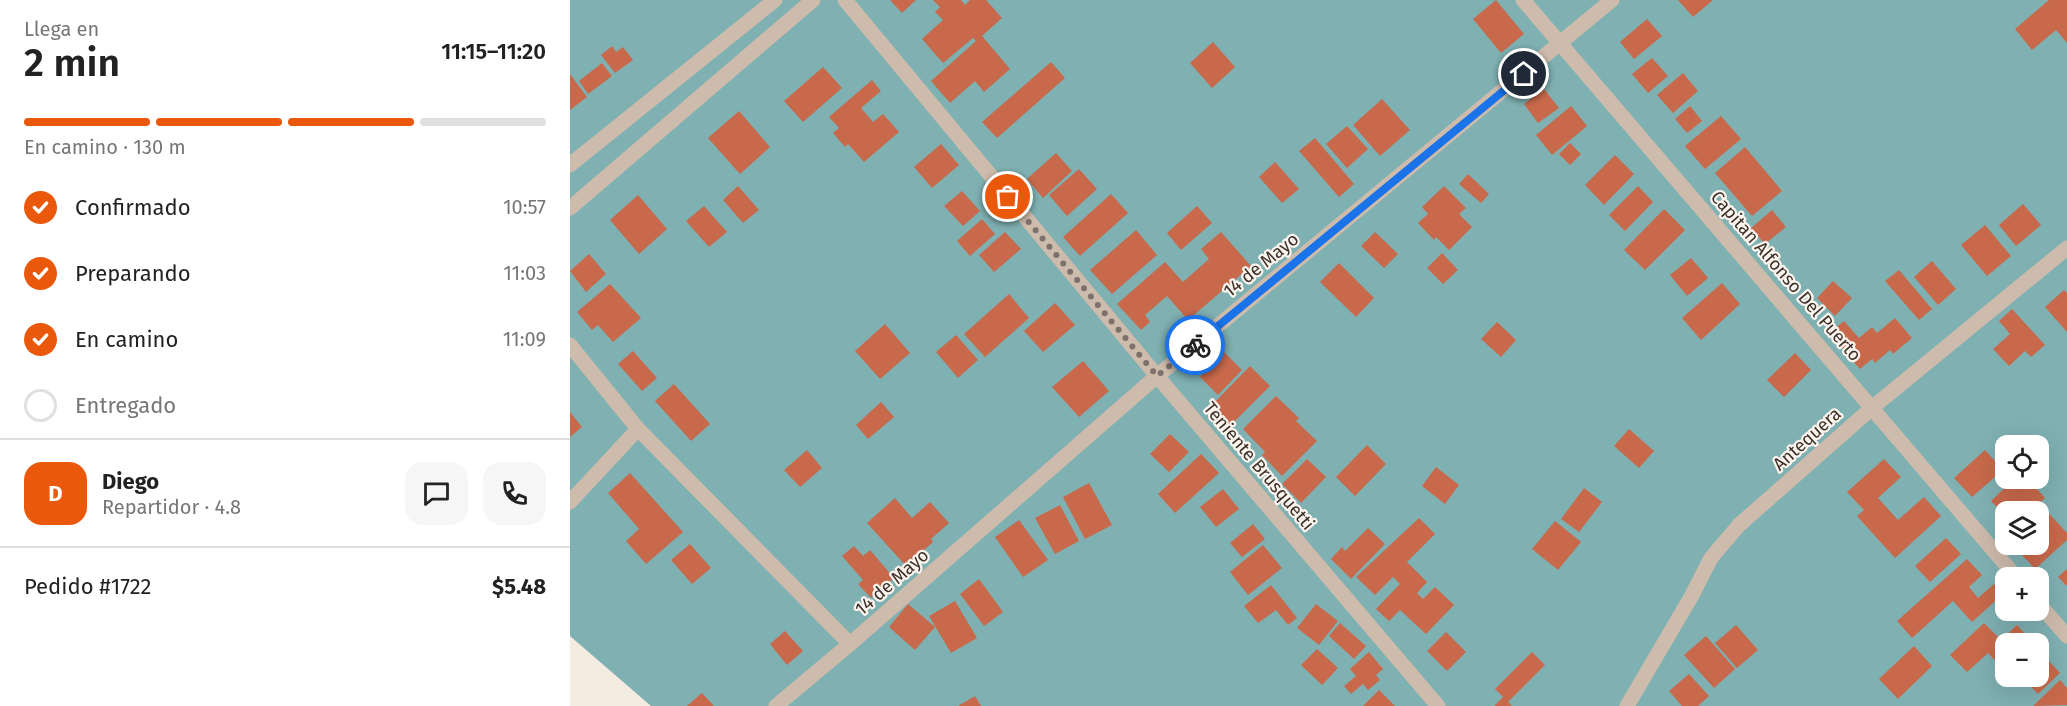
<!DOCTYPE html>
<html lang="es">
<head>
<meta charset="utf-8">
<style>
	:root { --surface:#fff; --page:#f6f6f6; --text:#222; --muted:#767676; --line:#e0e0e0; --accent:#ea580c }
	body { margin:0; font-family:"Fira Sans",sans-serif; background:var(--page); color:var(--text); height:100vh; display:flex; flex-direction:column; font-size:22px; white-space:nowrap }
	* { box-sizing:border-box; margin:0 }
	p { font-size:20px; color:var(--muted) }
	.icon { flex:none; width:33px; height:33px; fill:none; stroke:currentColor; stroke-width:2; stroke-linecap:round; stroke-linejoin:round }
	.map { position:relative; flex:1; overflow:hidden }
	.side { display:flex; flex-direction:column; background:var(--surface); width:570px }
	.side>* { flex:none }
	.fabs { position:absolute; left:1425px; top:435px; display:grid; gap:12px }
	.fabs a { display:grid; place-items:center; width:54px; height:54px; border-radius:12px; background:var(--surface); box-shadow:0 6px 24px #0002; font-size:30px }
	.pin { position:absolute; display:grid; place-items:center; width:51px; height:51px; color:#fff; margin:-26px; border:3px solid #fff; border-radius:50%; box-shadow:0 2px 6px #0007 }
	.courier { position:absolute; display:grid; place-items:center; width:60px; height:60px; margin:-30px; border:4px solid #1a73e8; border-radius:50%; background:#fff; color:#222; box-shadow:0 2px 8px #0007 }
	.head em { font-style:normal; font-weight:600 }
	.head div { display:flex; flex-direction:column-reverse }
	.head { display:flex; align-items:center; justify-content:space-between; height:102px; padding:0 24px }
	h1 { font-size:39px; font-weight:600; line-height:45px }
	.bar { display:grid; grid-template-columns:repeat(4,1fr); gap:9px 6px; align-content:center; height:72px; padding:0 24px }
	.bar i { height:8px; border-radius:4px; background:var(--line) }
	.bar .selected { background:var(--accent) }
	.bar p { grid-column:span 4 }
	.line { display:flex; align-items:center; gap:15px; padding:0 24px; border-top:2px solid var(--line) }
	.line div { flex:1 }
	.round { display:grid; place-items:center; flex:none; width:63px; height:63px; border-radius:18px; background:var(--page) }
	ol { padding:0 24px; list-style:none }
	li { display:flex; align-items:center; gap:18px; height:66px }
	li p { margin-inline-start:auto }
	li .icon { padding:6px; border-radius:50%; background:var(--accent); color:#fff; stroke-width:4 }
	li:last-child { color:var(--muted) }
	li i { width:33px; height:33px; border:3px solid var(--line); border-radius:50% }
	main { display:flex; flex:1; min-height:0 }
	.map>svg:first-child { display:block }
	.water { fill:#7fb0b2; fill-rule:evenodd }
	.building { fill:#c8694b }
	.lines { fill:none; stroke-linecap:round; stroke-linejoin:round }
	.minor { stroke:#cdbbac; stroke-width:15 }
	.tertiary { stroke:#cdbbac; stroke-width:15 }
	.done { stroke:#7c716b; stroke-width:6; stroke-dasharray:0 10.8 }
	.route { stroke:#1a73e8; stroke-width:8 }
	.labels { text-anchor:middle; stroke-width:4.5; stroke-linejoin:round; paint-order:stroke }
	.street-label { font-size:18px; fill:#3b302b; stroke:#fbf5ee }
</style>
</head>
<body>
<main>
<section class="side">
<div class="head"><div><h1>2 min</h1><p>Llega en</p></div><em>11:15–11:20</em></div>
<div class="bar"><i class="selected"></i><i class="selected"></i><i class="selected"></i><i></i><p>En camino · 130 m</p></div>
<ol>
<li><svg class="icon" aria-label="check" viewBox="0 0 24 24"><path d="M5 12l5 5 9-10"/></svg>Confirmado<p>10:57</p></li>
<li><svg class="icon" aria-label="check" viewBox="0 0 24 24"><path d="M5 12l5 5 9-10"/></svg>Preparando<p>11:03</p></li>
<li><svg class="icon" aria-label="check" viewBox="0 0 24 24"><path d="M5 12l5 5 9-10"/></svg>En camino<p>11:09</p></li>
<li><i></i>Entregado</li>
</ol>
<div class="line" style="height:108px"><b class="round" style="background:var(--accent);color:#fff">D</b><div><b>Diego</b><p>Repartidor · 4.8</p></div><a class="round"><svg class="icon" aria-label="chat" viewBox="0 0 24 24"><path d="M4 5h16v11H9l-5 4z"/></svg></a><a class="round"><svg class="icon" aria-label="phone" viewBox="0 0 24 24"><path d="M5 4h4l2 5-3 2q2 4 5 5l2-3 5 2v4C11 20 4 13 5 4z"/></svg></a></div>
<div class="line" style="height:78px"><div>Pedido #1722</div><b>$5.48</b></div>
</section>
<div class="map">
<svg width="1497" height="706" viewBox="0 0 1497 706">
	<rect width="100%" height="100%" fill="#f4ebe1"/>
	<path class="water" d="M0,0H1497V706H81L0,636ZM1436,446H1468V478H1436ZM1436,512H1468V544H1436ZM1436,578H1468V610H1436ZM1436,644H1468V676H1436Z"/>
	<path class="building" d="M320,0H346L332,13Z
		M363,0H391L395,5L400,0H416L432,18L412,36L440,69L414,92L405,81L380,103L361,81L406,41L403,38L373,63L352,39L373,20L365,12L370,7Z
		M926,0L954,34L931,53L903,19Z
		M1108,0H1143L1123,17Z
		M1479,0H1497V43L1486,30L1462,50L1445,29Z
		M1077,19L1092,36L1064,59L1050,42Z
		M643,42L665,67L642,88L620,63Z
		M42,46L46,52L53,47L63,60L45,73L31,55Z
		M1082,58L1098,76L1078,93L1062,74Z
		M481,62L495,78L427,138L412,122Z
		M32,63L42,76L18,94L9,81Z
		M253,67L272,88L233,122L214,101Z
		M1113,73L1128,91L1103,113L1087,95Z
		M0,74L17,97L0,110Z
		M302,80L311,91L291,108L303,122L313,114L329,132L294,162L278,144L275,147L263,133L269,128L259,117Z
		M974,89L989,108L968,123L954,104Z
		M812,99L840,130L810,156L783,125Z
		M1001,106L1017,126L982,155L966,135Z
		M1120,106L1132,121L1117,133L1105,119Z
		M169,111L200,147L170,174L138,138Z
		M1151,116L1171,139L1135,169L1115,146Z
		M777,126L798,149L777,168L756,144Z
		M745,138L784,184L769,197L729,151Z
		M1000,143L1011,154L1000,165L989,154Z
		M371,144L389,165L362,188L344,167Z
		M1175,147L1212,191L1182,216L1145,173Z
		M486,153L502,171L473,198L457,179Z
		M1045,155L1064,174L1034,205L1015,185Z
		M705,162L729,189L712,203L689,177Z
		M509,169L527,189L497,216L479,195Z
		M898,174L919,194L911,203L889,184Z
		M168,186L189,210L173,223L153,200Z
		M874,186L896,208L889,214L902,227L879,250L866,237L864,240L848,223L858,214L852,207Z
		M1068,186L1083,202L1055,231L1039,215Z
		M392,191L410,211L393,226L374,206Z
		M541,194L558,213L510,256L493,237Z
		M68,195L97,229L69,254L40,220Z
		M1453,204L1471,225L1446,246L1429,225Z
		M134,206L157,232L139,247L116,221Z
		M627,206L642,223L611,250L597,233Z
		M1094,209L1115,230L1075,270L1054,250Z
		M1202,210L1216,227L1195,244L1181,228Z
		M412,219L425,234L400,256L387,241Z
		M1415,225L1441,256L1417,276L1391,245Z
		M566,230L587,255L542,294L520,270Z
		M435,232L451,249L424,272L409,255Z
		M651,232L681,266L618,320L597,296L575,315L580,322L571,330L547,304L595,262L613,282L639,259L631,249Z
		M805,232L828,254L814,268L791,246Z
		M872,253L888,270L873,284L857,268Z
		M19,254L36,274L16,292L0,271Z
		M1121,258L1138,278L1117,296L1100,275Z
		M1362,261L1386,289L1368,305L1344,277Z
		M769,263L804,298L786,317L750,282Z
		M1329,270L1362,309L1349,320L1315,281Z
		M1263,281L1282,298L1265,316L1247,298Z
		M1152,283L1170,304L1131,340L1112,318Z
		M40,284L71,318L43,342L28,325L22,330L7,312Z
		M1494,290L1497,293V332L1475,307Z
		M439,294L459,318L415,357L394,334Z
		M485,303L505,325L473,352L454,331Z
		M1442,309L1475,345L1461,357L1455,351L1439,366L1423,349L1440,334L1429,321Z
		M1325,318L1342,338L1323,354L1320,350L1305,363L1302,359L1290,369L1259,333L1274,321L1289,338L1302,327L1307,333Z
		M927,322L946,340L931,357L911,339Z
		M315,324L340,353L310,379L285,351Z
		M386,335L408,360L388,378L366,352Z
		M63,351L87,378L72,391L48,364Z
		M654,352L672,370L648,395L630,377Z
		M1225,353L1241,370L1214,397L1197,380Z
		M513,361L539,391L509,417L482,387Z
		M680,366L700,386L658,428L639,408Z
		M104,384L140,424L121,441L85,401Z
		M706,396L729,418L726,421L747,441L712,476L692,455L695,452L673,429Z
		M311,402L324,417L298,439L286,425Z
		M0,412L12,427L0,437Z
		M1059,429L1084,451L1069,468L1044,446Z
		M600,434L619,452L599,472L580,454Z
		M797,445L816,464L785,496L766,477Z
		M237,450L252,468L230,487L214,470Z
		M1415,450L1433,470L1402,497L1384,478Z
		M631,454L649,473L605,513L588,494Z
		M737,459L756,477L731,503L712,484Z
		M1314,459L1331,477L1308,498L1328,520L1354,497L1371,516L1325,558L1287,516L1294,510L1277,492Z
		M866,467L889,485L875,504L852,486Z
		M60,473L113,532L76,564L56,541L69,529L38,493Z
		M1445,478H1457L1475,498L1469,503L1497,533V540L1465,569L1442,544H1468V512H1436V517L1421,501Z
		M519,483L542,525L515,539L493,497Z
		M1014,488L1032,502L1009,532L991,519Z
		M653,489L669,509L646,527L630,507Z
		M325,498L342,518L360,502L379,523L361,539L363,542L336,566L297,523Z
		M490,505L509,541L485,554L465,518Z
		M849,518L865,534L837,562L857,582L847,593L853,599L865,587L884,605L856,634L830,610L819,621L806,609L830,584L823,577L805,595L786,577Z
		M449,520L478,560L453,577L425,537Z
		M985,521L1011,542L988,570L962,549Z
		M683,524L695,539L672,557L660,543Z
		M798,528L815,544L781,579L761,559L772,547L775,551Z
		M1376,538L1391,554L1360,582L1345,566Z
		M120,544L141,568L122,584L101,560Z
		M693,545L712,568L678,595L660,572Z
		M284,546L293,556L300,550L324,578L301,598L288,584L293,580L272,556Z
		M1397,559L1412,575L1399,587L1408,598L1424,584L1433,594L1402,622L1383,601L1342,638L1327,621Z
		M1497,569V586L1488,577Z
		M409,579L433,612L414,626L390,594Z
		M701,585L727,618L718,625L706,610L688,623L674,606Z
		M385,601L407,638L381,653L359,616Z
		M338,604L365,627L345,650L319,627Z
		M746,604L768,621L749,645L727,628Z
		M770,623L796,646L784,659L759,636Z
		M1414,623L1431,640L1447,625L1464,644H1436V672L1418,653L1397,672L1380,655Z
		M1166,625L1188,650L1167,668L1145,643Z
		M215,631L233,651L217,665L200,644Z
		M876,632L896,652L877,671L857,651Z
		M1136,636L1165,669L1144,688L1114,655Z
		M1344,646L1362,666L1328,699L1309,679Z
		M747,649L768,668L752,685L731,665Z
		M799,652L813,669L806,675L810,680L798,690L793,684L781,694L774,686L786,676L780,669Z
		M962,652L975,665L938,702L942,706H924L933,697L925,689Z
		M1473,655L1490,673L1468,694L1451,676H1468V659Z
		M1119,674L1139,696L1128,706H1112L1099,691Z
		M1490,680L1497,688V705L1463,706Z
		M809,690L825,706H793Z
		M132,693L144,706H117Z
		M405,696L411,706H388Z"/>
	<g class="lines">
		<path class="minor" d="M275,0L587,376L868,706
			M953,0L1447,578
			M0,345L68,429L280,644
			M0,502L68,429
			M1468,603L1497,636
			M206,706L280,644L587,376L1042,0
			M1057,706L1121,597L1141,558L1169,525L1303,407L1497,248"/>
		<path class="tertiary" d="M0,165L205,0
			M0,208L243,0"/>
	</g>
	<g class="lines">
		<path class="done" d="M438,197L587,376L625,345"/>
		<path class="route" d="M625,345L954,74"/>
	</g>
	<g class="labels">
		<g class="street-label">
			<text transform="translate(691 265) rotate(-39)" y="6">14 de Mayo</text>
			<text transform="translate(1216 276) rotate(49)" y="6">Capitan Alfonso Del Puerto</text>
			<text transform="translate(1237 439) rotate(-42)" y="6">Antequera</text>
			<text transform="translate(689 466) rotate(50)" y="6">Teniente Brusquetti</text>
			<text transform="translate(322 582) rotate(-41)" y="6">14 de Mayo</text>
		</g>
	</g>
</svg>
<div class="fabs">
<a><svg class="icon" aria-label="locate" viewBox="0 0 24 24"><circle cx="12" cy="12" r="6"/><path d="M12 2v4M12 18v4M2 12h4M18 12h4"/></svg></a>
<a><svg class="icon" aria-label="layers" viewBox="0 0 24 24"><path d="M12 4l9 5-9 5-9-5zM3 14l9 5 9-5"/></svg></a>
<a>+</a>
<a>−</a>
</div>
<div class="pin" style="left:438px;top:197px;background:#ea580c"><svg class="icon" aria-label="bag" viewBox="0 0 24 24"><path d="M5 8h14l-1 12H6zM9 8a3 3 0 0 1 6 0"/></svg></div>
<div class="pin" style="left:954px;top:74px;background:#1f2937"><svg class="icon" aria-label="home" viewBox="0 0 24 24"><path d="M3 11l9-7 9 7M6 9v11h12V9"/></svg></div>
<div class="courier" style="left:625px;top:345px"><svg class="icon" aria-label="bike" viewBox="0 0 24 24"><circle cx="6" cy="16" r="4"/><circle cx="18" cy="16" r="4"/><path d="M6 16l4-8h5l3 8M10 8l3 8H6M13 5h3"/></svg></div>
</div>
</main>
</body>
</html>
